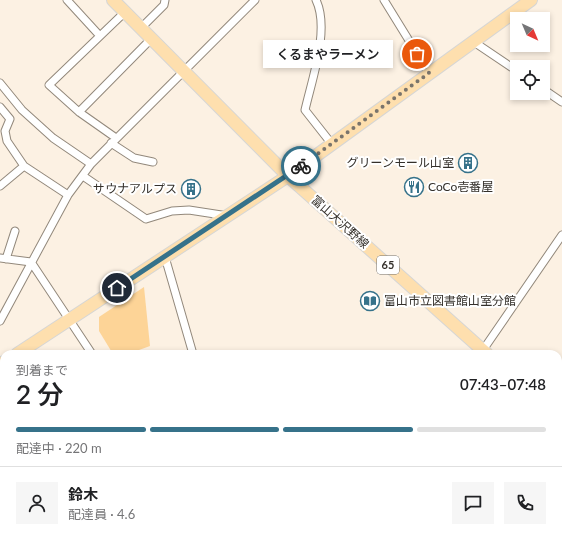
<!DOCTYPE html>
<html lang="ja">
<head>
<meta charset="utf-8">
<style>
	:root { --surface:#fff; --page:#f6f6f6; --text:#202124; --muted:#757577; --line:#e0e0e0; --accent:#36728a }
	body { margin:0; font-family:Lato,"Noto Sans JP",sans-serif; background:var(--page); color:var(--text); height:100vh; display:flex; flex-direction:column; font-size:15px; white-space:nowrap }
	* { box-sizing:border-box; margin:0 }
	p { font-size:13px; color:var(--muted) }
	.icon { flex:none; width:22px; height:22px; fill:none; stroke:currentColor; stroke-width:2; stroke-linecap:round; stroke-linejoin:round }
	.map { position:relative; flex:1; overflow:hidden }
	.drawer { position:absolute; left:0px; top:350px; width:562px; height:196px; display:flex; flex-direction:column; background:var(--surface); border-radius:12px 12px 0 0; box-shadow:0 2px 6px #0003 }
	.drawer>* { flex:none }
	.needle { width:26px; rotate:136deg }
	.buttons { position:absolute; left:510px; top:12px; display:grid; gap:8px }
	.buttons a { display:grid; place-items:center; width:40px; height:40px; border-radius:0px; background:var(--surface); box-shadow:0 2px 6px #0003; font-size:20px }
	.pin { position:absolute; display:grid; place-items:center; width:34px; height:34px; color:#fff; margin:-17px; border:2px solid #fff; border-radius:50%; box-shadow:0 1px 4px #0007 }
	.courier { position:absolute; display:grid; place-items:center; width:40px; height:40px; margin:-20px; border:3px solid #36728a; border-radius:50%; background:#fff; color:#222; box-shadow:0 1px 5px #0007 }
	.bubble { position:absolute; height:28px; border-radius:0px; background:var(--surface); box-shadow:0 2px 6px #0003; font-size:13px; font-weight:600; line-height:28px; text-align:center }
	.head em { font-style:normal; font-weight:600 }
	.head div { display:flex; flex-direction:column-reverse }
	.head { display:flex; align-items:center; justify-content:space-between; height:68px; padding:0 16px }
	h1 { font-size:26px; font-weight:600; line-height:30px }
	.bar { display:grid; grid-template-columns:repeat(4,1fr); gap:6px 4px; align-content:center; height:48px; padding:0 16px }
	.bar i { height:5px; border-radius:3px; background:var(--line) }
	.bar .active { background:var(--accent) }
	.bar p { grid-column:span 4 }
	.line { display:flex; align-items:center; gap:10px; padding:0 16px; border-top:1px solid var(--line) }
	.line div { flex:1 }
	.round { display:grid; place-items:center; flex:none; width:42px; height:42px; border-radius:0px; background:var(--page) }
	.map>svg:first-child { display:block }
	.green { fill:#fdd497 }
	.lines { fill:none; stroke-linecap:round; stroke-linejoin:round }
	.stream { stroke:#d19c45; stroke-width:2 }
	.minor-casing { stroke:#92887b; stroke-width:9 }
	.primary-casing { stroke:#d6d6d5; stroke-width:14 }
	.minor { stroke:#fff; stroke-width:7 }
	.primary { stroke:#fedfae; stroke-width:12 }
	.done { stroke:#7a746b; stroke-width:4; stroke-dasharray:0 7.2 }
	.route { stroke:#36728a; stroke-width:5 }
	.labels { text-anchor:middle; stroke-width:4; stroke-linejoin:round; paint-order:stroke }
	.shield { fill:#fff; stroke:#716e6b; stroke-width:1 }
	.shield-label { font-size:11px; font-weight:bold; fill:#34302b }
	.poi-label { font-size:12px; fill:#34302b; stroke:#fff; text-anchor:end }
	.street-label { font-size:12px; fill:#34302b; stroke:#fff }
</style>
</head>
<body>
<div class="map">
<svg width="562" height="546" viewBox="0 0 562 546">
	<rect width="100%" height="100%" fill="#fcf1e3"/>
	<path class="green" d="M144,287L150,346L128,354H113L99,331V317Z"/>
	<g class="lines">
		<path class="stream" d="M0,512L4,511
			M67,542L72,546"/>
		<g class="minor-casing">
			<path id="minor" d="M67,0L100,36
				M316,0C330,29 312,79 305,110L331,143
				M384,0L429,73
				M141,28L164,5L165,0
				M474,42L517,71
				M0,83L22,110L53,138L91,164
				M543,89L562,102
				M0,107L10,119L5,131L7,141L24,166L68,195
				M79,112L151,39
				M116,138L79,112L49,85L125,12
				M111,143L134,158L153,162
				M83,176L146,219L172,211L189,210L228,216
				M0,186L24,166
				M165,257L193,354
				M0,258L31,262L92,354
				M6,259L15,231
				M0,321L68,195L91,164L255,0
				M483,350L562,235
				M0,397L4,401
				M558,485L562,484
				M0,527L4,519
				M198,542L199,546
				M295,542L296,546
				M333,542L334,546
				M405,542L407,546
				M523,542L525,546
				M95,546L96,542
				M275,546L282,542"/>
		</g>
		<g class="primary-casing">
			<path id="primary" d="M113,0L288,176L487,354
				M17,354L288,176L531,0
				M0,365L4,362
				M558,419L562,423"/>
		</g>
		<use href="#minor" class="minor"/>
		<use href="#primary" class="primary"/>
	</g>
	<g class="lines">
		<path class="done" d="M301,166L429,73L417,54"/>
		<path class="route" d="M117,288L301,166"/>
	</g>
	<defs>
		<g id="building-ring" transform="scale(1)"><circle r="9.5" fill="#fff" stroke="#36728a" stroke-width="1.5"/><path d="M-4-6H4V6H1V3H-1V6H-4ZM-2.5-4.3h1.7v1.8h-1.7ZM.8-4.3h1.7v1.8H.8ZM-2.5-1h1.7V.8h-1.7ZM.8-1h1.7V.8H.8Z" fill="#36728a"/></g>
		<g id="restaurant-ring" transform="scale(1)"><circle r="9.5" fill="#fff" stroke="#36728a" stroke-width="1.5"/><path d="M-5-6h1v4h1v-4h1v4h1v-4h1v5L-1.5 .5V6h-2V.5L-5-1ZM5-6V6H3V1.5H1.5Q1.5-4 5-6Z" fill="#36728a"/></g>
		<g id="library-ring" transform="scale(1)"><circle r="9.5" fill="#fff" stroke="#36728a" stroke-width="1.5"/><path d="M-6-4Q-3-5.5-.7-3.5V5Q-3 3-6 4ZM6-4Q3-5.5 .7-3.5V5Q3 3 6 4Z" fill="#36728a"/></g>
	</defs>
	<g fill-rule="evenodd">
		<use href="#building-ring" x="468" y="163"/>
		<use href="#restaurant-ring" x="414" y="187"/>
		<use href="#building-ring" x="191" y="189"/>
		<use href="#library-ring" x="370" y="301"/>
	</g>
	<g class="labels">
		<rect class="shield" x="377" y="256" width="22" height="18" rx="3"/>
		<g class="shield-label">
			<text x="388" y="269">65</text>
		</g>
		<g class="poi-label">
			<text x="454" y="167">グリーンモール山室</text>
			<text x="428" y="191" text-anchor="start">CoCo壱番屋</text>
			<text x="177" y="193">サウナアルプス</text>
			<text x="384" y="305" text-anchor="start">富山市立図書館山室分館</text>
		</g>
		<g class="street-label">
			<text transform="translate(340 222) rotate(42)" y="4">富山大沢野線</text>
		</g>
	</g>
</svg>
<div class="buttons">
<a><svg class="needle" viewBox="-14 -14 28 28"><path d="M0-13l5 13h-10z" fill="#e53935"/><path d="M0 13l5-13h-10z" fill="#757577"/></svg></a>
<a><svg class="icon" aria-label="locate" viewBox="0 0 24 24"><circle cx="12" cy="12" r="6"/><path d="M12 2v4M12 18v4M2 12h4M18 12h4"/></svg></a>
</div>
<div class="pin" style="left:417px;top:54px;background:#ea580c"><svg class="icon" aria-label="bag" viewBox="0 0 24 24"><path d="M5 8h14l-1 12H6zM9 8a3 3 0 0 1 6 0"/></svg></div>
<div class="pin" style="left:117px;top:288px;background:#1f2937"><svg class="icon" aria-label="home" viewBox="0 0 24 24"><path d="M3 11l9-7 9 7M6 9v11h12V9"/></svg></div>
<div class="courier" style="left:301px;top:166px"><svg class="icon" aria-label="bike" viewBox="0 0 24 24"><circle cx="6" cy="16" r="4"/><circle cx="18" cy="16" r="4"/><path d="M6 16l4-8h5l3 8M10 8l3 8H6M13 5h3"/></svg></div>
<div class="bubble" style="left:263px;top:40px;width:130px">くるまやラーメン</div>
<section class="drawer">
<div class="head"><div><h1>2 分</h1><p>到着まで</p></div><em>07:43–07:48</em></div>
<div class="bar"><i class="active"></i><i class="active"></i><i class="active"></i><i></i><p>配達中 · 220 m</p></div>
<div class="line" style="height:72px"><a class="round"><svg class="icon" aria-label="person" viewBox="0 0 24 24"><circle cx="12" cy="8" r="4"/><path d="M4 21q1-7 8-7t8 7"/></svg></a><div><b>鈴木</b><p>配達員 · 4.6</p></div><a class="round"><svg class="icon" aria-label="chat" viewBox="0 0 24 24"><path d="M4 5h16v11H9l-5 4z"/></svg></a><a class="round"><svg class="icon" aria-label="phone" viewBox="0 0 24 24"><path d="M5 4h4l2 5-3 2q2 4 5 5l2-3 5 2v4C11 20 4 13 5 4z"/></svg></a></div>
</section>
</div>
</body>
</html>
